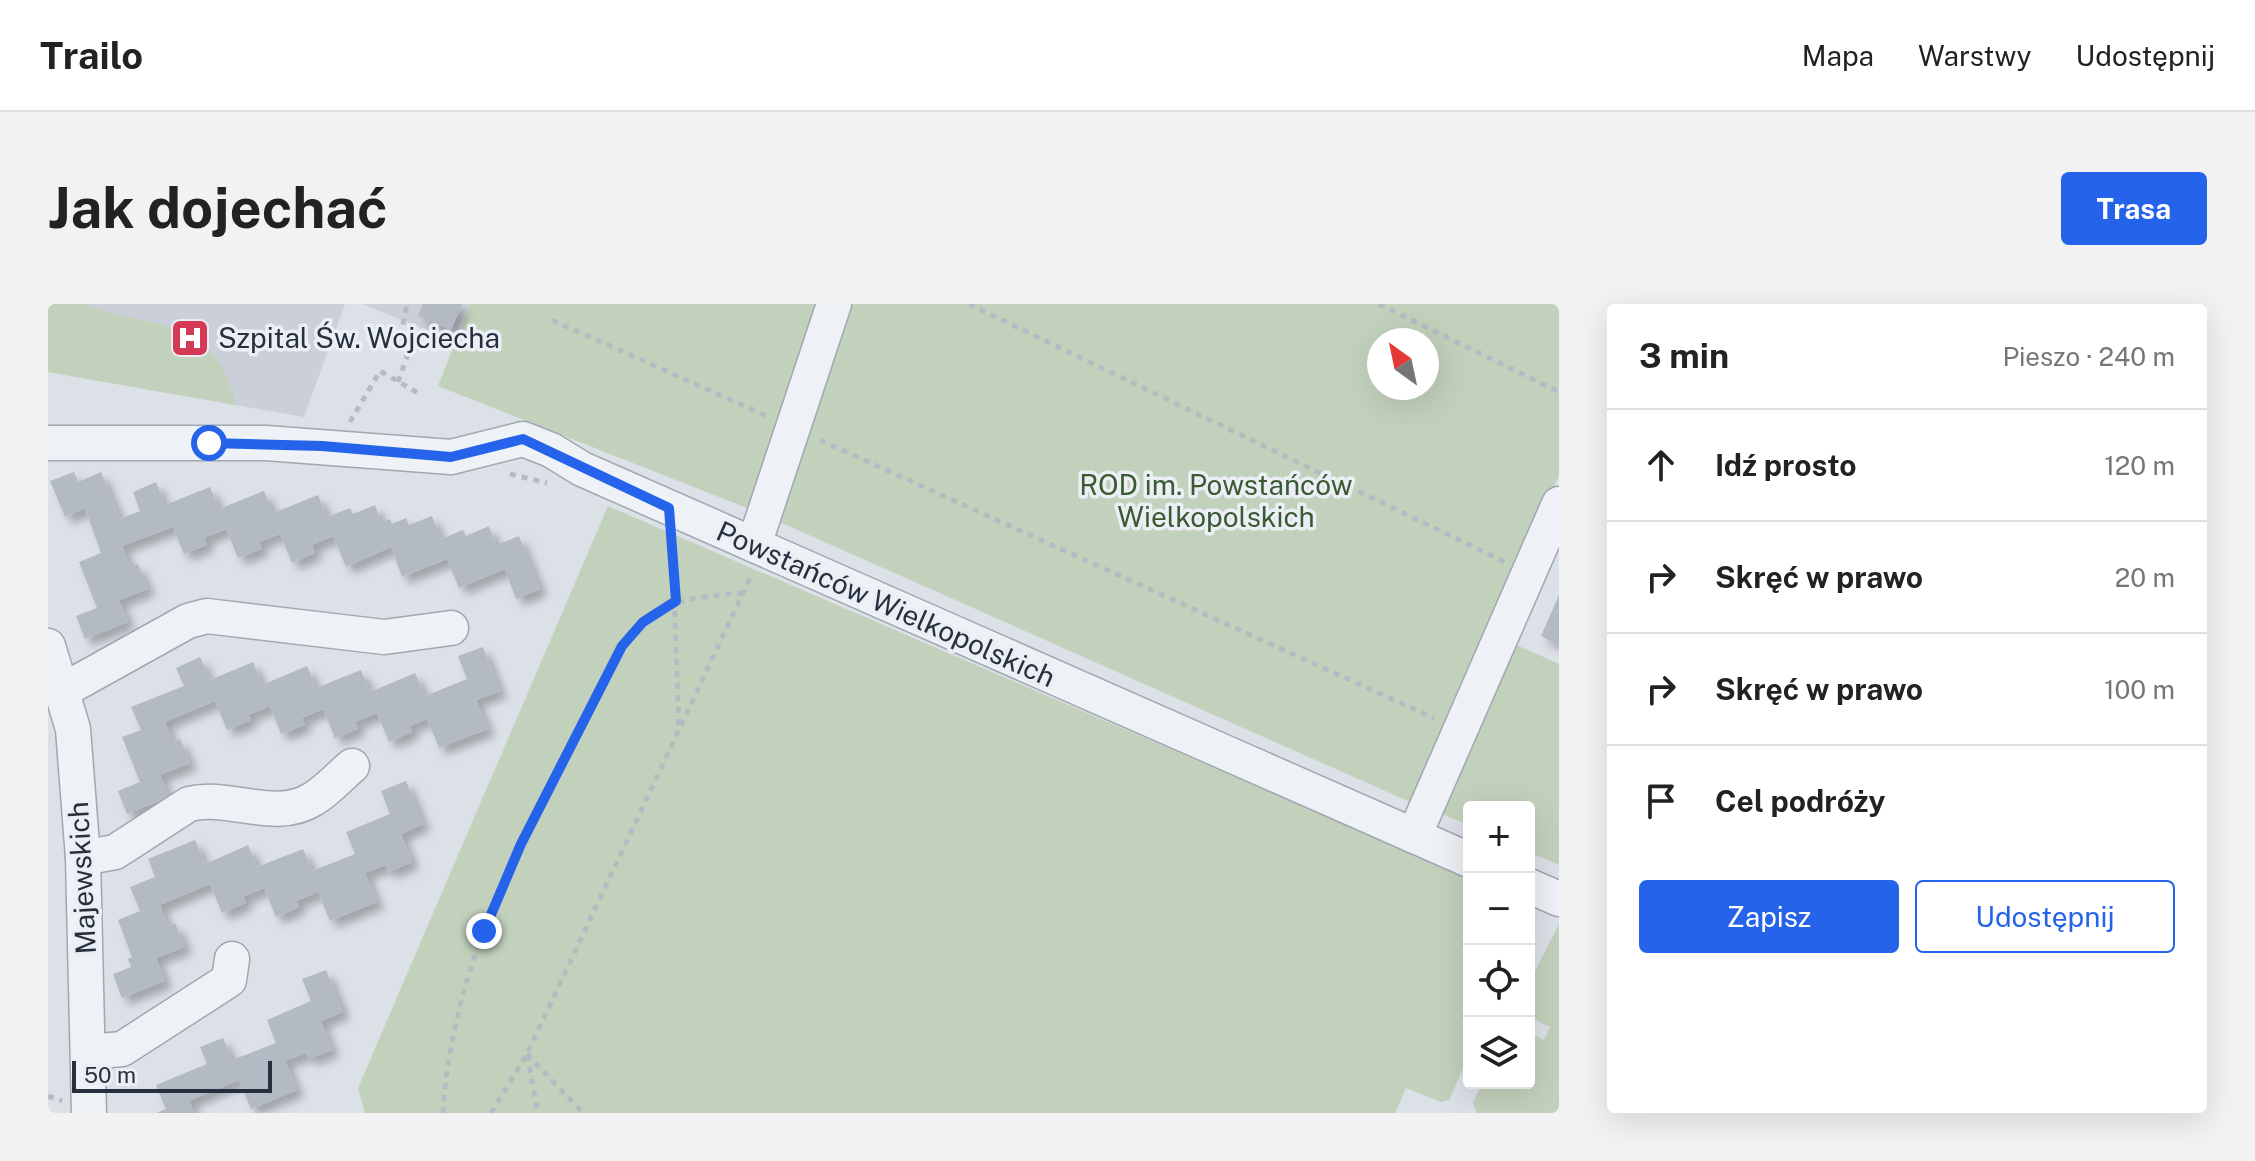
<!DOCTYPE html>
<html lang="pl">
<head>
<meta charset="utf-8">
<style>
  body { margin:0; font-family:"Public Sans",sans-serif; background:#f2f2f2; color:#222 }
  .controls { position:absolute; right:24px; bottom:24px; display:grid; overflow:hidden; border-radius:8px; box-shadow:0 8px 32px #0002 }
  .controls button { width:72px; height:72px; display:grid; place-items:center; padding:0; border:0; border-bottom:2px solid #e0e0e0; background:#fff; color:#222; font:40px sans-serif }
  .compass { position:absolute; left:1319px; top:24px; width:72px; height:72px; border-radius:50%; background:#fff; box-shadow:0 8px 32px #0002; rotate:327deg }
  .scale { position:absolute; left:24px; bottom:20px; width:200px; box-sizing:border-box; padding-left:8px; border:4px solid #252f3e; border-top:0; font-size:22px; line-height:28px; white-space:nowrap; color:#252f3e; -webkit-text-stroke:6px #ebeff5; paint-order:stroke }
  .stop { position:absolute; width:24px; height:24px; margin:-18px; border:6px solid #2563eb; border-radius:50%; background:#fff }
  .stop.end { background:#2563eb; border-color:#fff; box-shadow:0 2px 8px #0008 }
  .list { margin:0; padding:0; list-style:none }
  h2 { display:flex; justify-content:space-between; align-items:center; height:104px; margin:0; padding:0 32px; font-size:34px }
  h2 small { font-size:26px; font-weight:400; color:#767676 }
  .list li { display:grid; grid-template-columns:52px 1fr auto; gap:24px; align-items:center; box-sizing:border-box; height:112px; padding:0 32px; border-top:2px solid #e0e0e0 }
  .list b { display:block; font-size:30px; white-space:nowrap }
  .list em { font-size:26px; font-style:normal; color:#767676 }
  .actions { display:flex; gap:16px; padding:24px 32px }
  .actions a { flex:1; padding:18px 0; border:2px solid #2563eb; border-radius:8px; text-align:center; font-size:28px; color:#2563eb }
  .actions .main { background:#2563eb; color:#fff }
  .icon { flex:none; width:44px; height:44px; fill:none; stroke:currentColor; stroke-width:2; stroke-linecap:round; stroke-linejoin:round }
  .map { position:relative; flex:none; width:1511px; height:809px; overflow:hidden; border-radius:8px }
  header { display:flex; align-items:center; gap:48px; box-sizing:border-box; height:112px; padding:0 40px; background:#fff; border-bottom:2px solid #e0e0e0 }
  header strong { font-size:38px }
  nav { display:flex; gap:44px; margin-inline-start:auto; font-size:28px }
  .intro { display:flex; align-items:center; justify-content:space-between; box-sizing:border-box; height:192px; padding:0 48px }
  h1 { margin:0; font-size:56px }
  .button { padding:20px 36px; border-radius:8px; background:#2563eb; color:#fff; font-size:28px; font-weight:700 }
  main { display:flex; gap:48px; padding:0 48px }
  aside { flex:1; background:#fff; border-radius:8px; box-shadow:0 8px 32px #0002 }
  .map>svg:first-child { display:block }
  .built { fill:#cacfd9 }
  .green { fill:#c2d1bc; fill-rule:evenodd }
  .building { fill:#b3bac4; filter:url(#shadow) }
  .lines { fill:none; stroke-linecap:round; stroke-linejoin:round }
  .minor-casing { stroke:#a1a7b1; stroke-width:37 }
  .path { stroke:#b6bbc2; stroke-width:5; stroke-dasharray:6 6; stroke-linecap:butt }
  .minor { stroke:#eef1f5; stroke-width:34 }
  .route { stroke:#2563eb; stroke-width:10 }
  .labels { text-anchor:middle; stroke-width:7; stroke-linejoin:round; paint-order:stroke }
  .poi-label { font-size:28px; fill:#252f3e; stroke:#ebeff5; text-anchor:start }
  .park-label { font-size:28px; fill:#3a5a32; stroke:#ebeff5 }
  .street-label { font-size:28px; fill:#252f3e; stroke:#ebeff5 }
</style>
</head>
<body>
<header>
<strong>Trailo</strong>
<nav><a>Mapa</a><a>Warstwy</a><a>Udostępnij</a></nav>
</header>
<div class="intro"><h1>Jak dojechać</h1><a class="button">Trasa</a></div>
<main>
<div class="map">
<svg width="1511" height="809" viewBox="0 0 1511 809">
  <defs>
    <filter id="shadow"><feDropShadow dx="7" dy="7" stdDeviation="4" flood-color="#0004"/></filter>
  </defs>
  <rect width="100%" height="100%" fill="#dce0e7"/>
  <!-- built -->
  <g class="built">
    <polygon points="0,0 297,0 256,113 0,68"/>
    <polygon points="314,0 422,0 406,37"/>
  </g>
  <!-- green -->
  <g class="green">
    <path d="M0 0C11 0 26 0 37 0 47 2 55 8 66 10 131 23 171 30 188 101L0 68Z"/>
    <path d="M422 0H1511V171L1475 254 1467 257 1462 268 1465 275 1369 501 709 208 390 82ZM1331 36H1379V84H1331Z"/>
    <polygon points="560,202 1421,574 1421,751 1401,796 1393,798 1358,784 1347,809 317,809 310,784"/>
    <polygon points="1464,339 1511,360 1511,561 1481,548 1481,503 1421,503 1421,521 1389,508"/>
    <polygon points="1511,620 1511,809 1429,809 1425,798 1435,779 1481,779 1481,729 1496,736 1502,723 1481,713 1481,679"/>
  </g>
  <!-- building -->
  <g class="building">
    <polygon points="375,0 414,0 403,26 370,12"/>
    <polygon points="26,168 30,178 53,168 72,215 92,207 85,188 108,178 117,201 162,183 171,205 216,187 225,209 270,191 279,213 302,204 305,210 327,201 333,218 342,215 344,220 358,214 361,221 384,212 393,235 415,226 418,232 441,222 448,241 471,232 492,285 468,295 457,265 411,284 399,255 354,273 343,243 298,263 285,232 264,241 267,249 244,259 232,230 211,238 214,245 190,254 178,225 156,234 159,241 136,250 125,223 74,242 82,263 90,260 100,285 71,296 80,318 37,335 28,312 49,304 31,258 53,249 37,204 17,213 2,177"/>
    <polygon points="1511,291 1511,341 1493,332"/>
    <polygon points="435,343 452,387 428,396 440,425 391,444 379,415 362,422 364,428 341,438 329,409 307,418 310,425 287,434 275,405 254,414 257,421 233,430 222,402 200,411 203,416 179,426 167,397 117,418 125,438 132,435 142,459 112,471 121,493 79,510 70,487 92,478 74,433 93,426 83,403 136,382 128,364 152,353 162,376 205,358 214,381 259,362 268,384 313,366 322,388 367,369 377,392 419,375 410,352"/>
    <polygon points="358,477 375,520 353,530 364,558 340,568 338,561 317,569 329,598 282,617 270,588 248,597 251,603 228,613 216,584 195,593 198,599 174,609 162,580 112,601 120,622 127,619 137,643 108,654 117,677 74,694 65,670 83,663 80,655 84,653 70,616 92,607 82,583 107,573 100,555 147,536 157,560 200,541 209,563 255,545 264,567 307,550 298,528 342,510 333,487"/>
    <polygon points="278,666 295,708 273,717 284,746 261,755 258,749 237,757 249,786 203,805 191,776 141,797 146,809 108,809 118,805 108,781 159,760 152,743 175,734 184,756 228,739 219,716 263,697 254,675"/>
  </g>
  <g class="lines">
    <defs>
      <g id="minor">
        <polyline points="0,139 218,139 403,153 475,135 503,146 534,165 1421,556"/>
        <polyline points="706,241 786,0"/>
        <polyline points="0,342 25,425 35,554 41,809"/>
        <polyline points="14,387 140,317 159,312 336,333 403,324"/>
        <polyline points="1366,532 1511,200"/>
        <path d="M35 554 67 548 141 500C182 490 227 519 265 495 279 487 292 472 304 462"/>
        <polyline points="1481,582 1511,595"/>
        <polyline points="40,748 74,745 181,676 184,655"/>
      </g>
    </defs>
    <!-- minor casing -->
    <use href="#minor" class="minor-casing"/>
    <!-- path -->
    <g class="path">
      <polyline points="921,0 1457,258"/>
      <polyline points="1331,0 1511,88"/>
      <polyline points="504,16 719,112"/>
      <polyline points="350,78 359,53 353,30 359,0"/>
      <polyline points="302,118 332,67 370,89"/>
      <polyline points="772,136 1386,414"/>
      <polyline points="462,170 499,179"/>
      <polyline points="624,235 631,425"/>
      <polyline points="479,750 535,809"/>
      <polyline points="479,751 490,809"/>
      <polyline points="0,792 14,797"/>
      <path d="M395 809C405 640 498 489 574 342 613 296 639 293 697 289"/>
      <polyline points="443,809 479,750 703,272"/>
    </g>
    <!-- minor -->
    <use href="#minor" class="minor"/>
  </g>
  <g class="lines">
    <!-- route -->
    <polyline class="route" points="161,139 274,142 403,153 475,135 621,204 628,297 595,318 574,342 473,540 436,627"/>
  </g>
  <!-- icons -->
  <defs>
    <symbol id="hospital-square" viewBox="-11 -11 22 22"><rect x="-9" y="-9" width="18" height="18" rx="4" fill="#d43955" stroke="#ebeff5"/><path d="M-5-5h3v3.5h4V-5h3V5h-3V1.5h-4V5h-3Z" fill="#fff"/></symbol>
  </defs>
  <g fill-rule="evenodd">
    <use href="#hospital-square" x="120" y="12" width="44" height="44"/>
  </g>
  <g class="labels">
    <!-- poi labels -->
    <g class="poi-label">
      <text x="170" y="44">Szpital Św. Wojciecha</text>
    </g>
    <!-- park labels -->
    <g class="park-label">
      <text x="1168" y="191">ROD im. Powstańców<tspan x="1168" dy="32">Wielkopolskich</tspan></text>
    </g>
    <!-- street labels -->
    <g class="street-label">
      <text transform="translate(838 300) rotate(24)" y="10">Powstańców Wielkopolskich</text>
      <text transform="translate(34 574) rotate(-93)" y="10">Majewskich</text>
    </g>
  </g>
</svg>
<div class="controls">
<button>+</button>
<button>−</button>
<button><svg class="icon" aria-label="locate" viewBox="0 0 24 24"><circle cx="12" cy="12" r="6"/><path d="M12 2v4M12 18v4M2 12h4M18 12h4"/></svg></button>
<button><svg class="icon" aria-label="layers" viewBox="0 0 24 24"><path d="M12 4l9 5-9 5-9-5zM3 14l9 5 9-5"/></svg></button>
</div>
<svg class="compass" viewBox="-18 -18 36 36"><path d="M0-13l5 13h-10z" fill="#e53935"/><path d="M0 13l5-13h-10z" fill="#767676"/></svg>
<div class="scale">50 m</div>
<div class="stop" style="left:161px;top:139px"></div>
<div class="stop end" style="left:436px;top:627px"></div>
</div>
<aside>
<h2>3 min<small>Pieszo · 240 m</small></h2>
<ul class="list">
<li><svg class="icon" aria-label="ahead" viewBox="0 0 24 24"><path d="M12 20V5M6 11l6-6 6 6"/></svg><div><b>Idź prosto</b></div><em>120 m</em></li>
<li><svg class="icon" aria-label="right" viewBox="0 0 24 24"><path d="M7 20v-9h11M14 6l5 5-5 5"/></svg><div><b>Skręć w prawo</b></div><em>20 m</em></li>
<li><svg class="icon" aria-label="right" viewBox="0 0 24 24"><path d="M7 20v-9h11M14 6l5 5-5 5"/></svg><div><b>Skręć w prawo</b></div><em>100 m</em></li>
<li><svg class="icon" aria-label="arrive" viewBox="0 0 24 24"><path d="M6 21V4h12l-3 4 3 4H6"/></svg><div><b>Cel podróży</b></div></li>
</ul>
<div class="actions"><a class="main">Zapisz</a><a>Udostępnij</a></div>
</aside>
</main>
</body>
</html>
